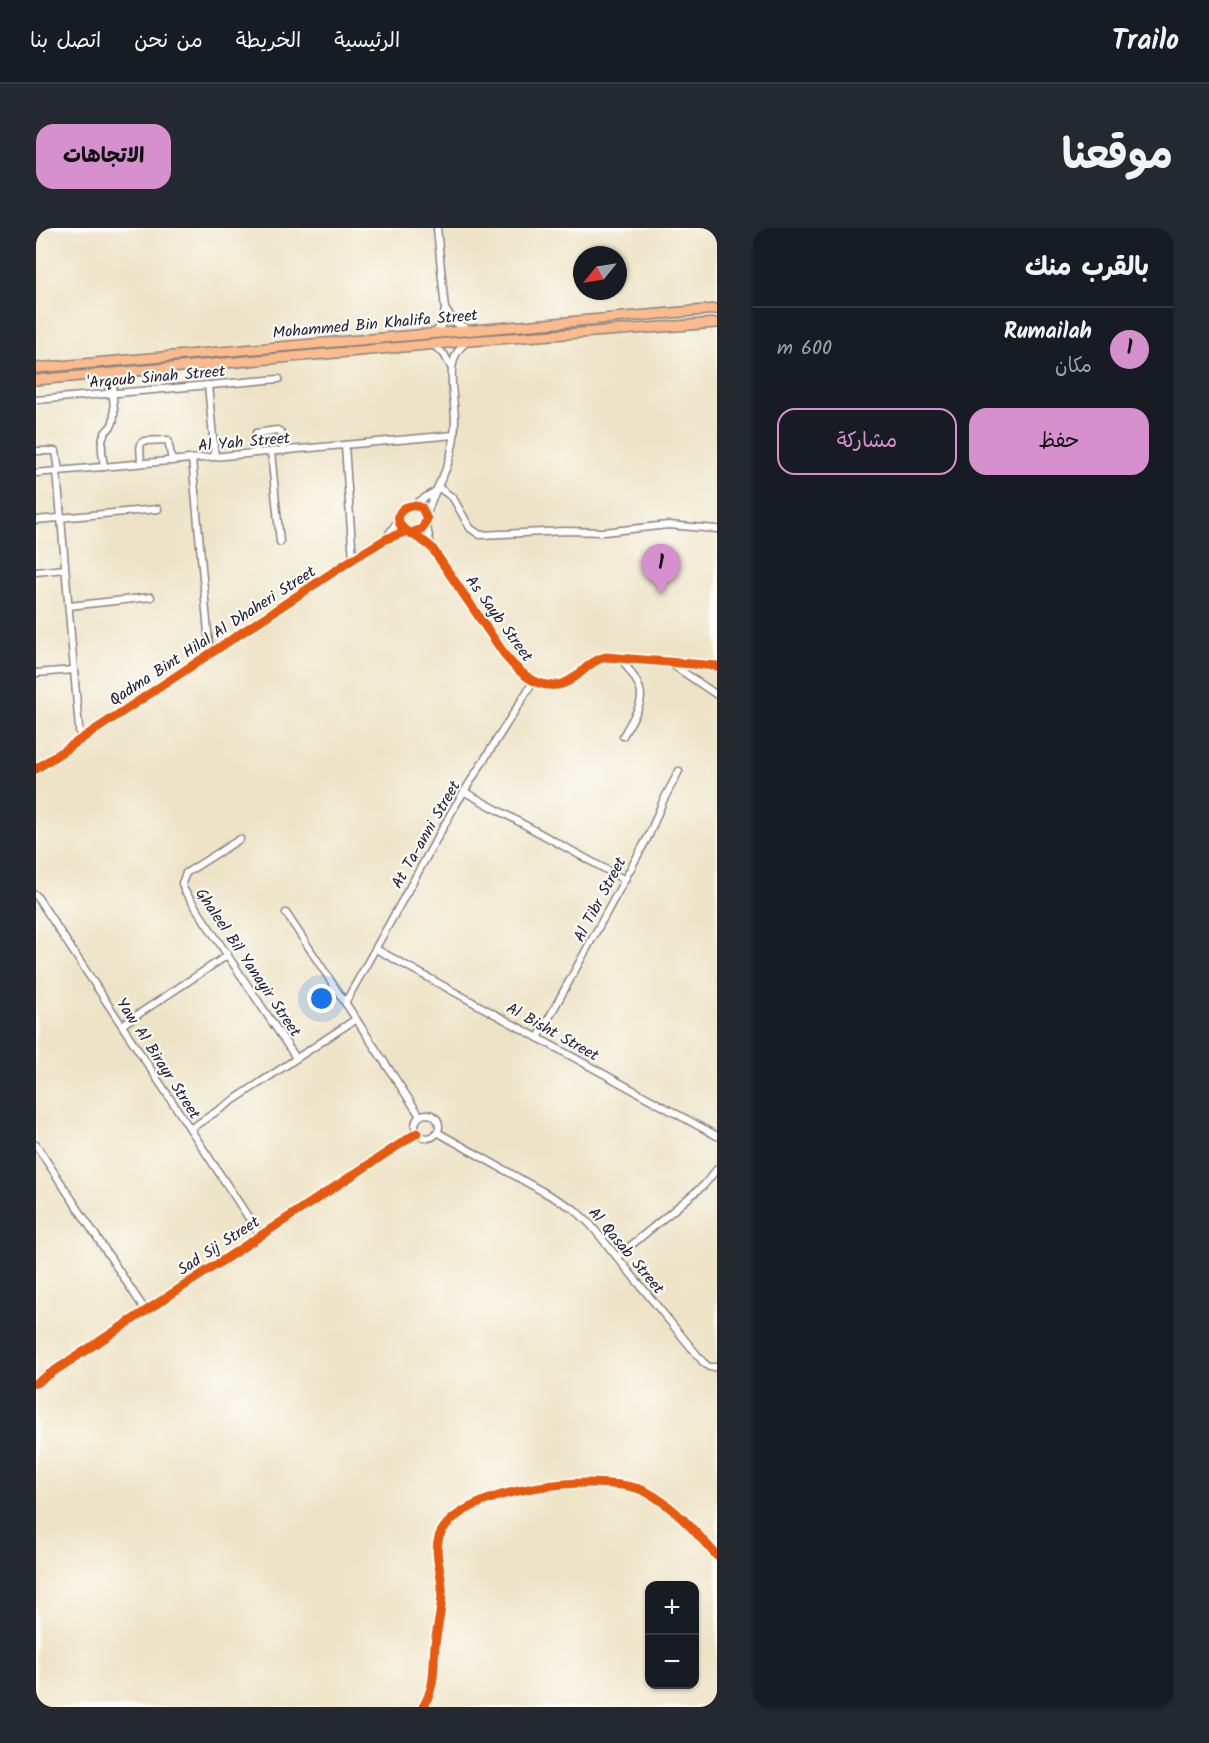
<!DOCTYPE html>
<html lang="ar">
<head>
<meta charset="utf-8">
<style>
  body { margin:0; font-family:Kalam,"Playpen Sans Arabic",sans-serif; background:#242831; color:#f1f3f6; direction:rtl }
  .controls { position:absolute; right:18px; bottom:18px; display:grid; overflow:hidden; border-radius:12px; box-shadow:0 2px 4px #0004 }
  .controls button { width:54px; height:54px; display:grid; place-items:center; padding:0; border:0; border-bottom:2px solid #363941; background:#171b24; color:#f1f3f6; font:30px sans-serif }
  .compass { position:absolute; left:537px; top:18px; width:54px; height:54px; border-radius:50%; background:#171b24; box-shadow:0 2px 4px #0004; rotate:240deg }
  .you { position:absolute; left:286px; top:771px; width:21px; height:21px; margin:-15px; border:4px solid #fff; border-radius:50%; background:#1a73e8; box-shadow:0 0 0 9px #1a73e833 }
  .badge { display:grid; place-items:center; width:39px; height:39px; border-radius:50%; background:#d690ce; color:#111; font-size:20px; font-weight:700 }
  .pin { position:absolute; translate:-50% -50px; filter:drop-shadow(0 2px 3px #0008) }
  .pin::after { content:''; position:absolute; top:32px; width:21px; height:18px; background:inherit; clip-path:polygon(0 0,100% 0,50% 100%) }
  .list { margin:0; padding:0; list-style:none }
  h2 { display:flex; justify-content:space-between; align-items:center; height:78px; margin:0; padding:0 24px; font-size:26px }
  h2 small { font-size:20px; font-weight:400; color:#9ea1a6 }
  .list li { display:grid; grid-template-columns:39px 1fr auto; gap:18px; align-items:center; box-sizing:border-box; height:84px; padding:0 24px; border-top:2px solid #363941 }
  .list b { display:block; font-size:22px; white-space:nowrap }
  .list p { margin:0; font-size:20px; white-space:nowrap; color:#9ea1a6 }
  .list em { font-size:20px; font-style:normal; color:#9ea1a6 }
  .actions { display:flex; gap:12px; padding:18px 24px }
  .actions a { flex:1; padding:14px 0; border:2px solid #d690ce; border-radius:18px; text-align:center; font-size:21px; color:#d690ce }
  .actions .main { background:#d690ce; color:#111 }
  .map { position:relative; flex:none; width:681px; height:1479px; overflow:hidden; direction:ltr; border-radius:18px }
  header { display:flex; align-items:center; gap:36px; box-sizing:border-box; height:84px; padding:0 30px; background:#171b24; border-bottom:2px solid #363941 }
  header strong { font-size:28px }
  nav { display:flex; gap:33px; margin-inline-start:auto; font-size:21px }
  .intro { display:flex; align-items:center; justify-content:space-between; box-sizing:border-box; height:144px; padding:0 36px }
  h1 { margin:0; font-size:42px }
  .button { padding:15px 27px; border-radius:18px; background:#d690ce; color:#111; font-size:21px; font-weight:700 }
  main { display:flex; gap:36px; padding:0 36px }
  aside { flex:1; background:#171b24; border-radius:18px; box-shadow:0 2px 4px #0004 }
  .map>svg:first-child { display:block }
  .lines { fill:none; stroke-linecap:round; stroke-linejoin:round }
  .minor-casing { stroke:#888280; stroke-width:9 }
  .highway-casing { stroke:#888280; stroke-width:12 }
  .minor { stroke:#fff; stroke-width:6 }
  .highway { stroke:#fbbb8d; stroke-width:9 }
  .cycleway-casing { stroke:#fdfcf7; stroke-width:13 }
  .cycleway { stroke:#e8590c; stroke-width:9 }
  .labels { text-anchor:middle; stroke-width:4.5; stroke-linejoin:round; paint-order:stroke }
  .street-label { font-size:16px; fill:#22223b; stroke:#fdfcf7 }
</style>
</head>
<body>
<header>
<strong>Trailo</strong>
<nav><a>الرئيسية</a><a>الخريطة</a><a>من نحن</a><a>اتصل بنا</a></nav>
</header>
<div class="intro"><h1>موقعنا</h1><a class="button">الاتجاهات</a></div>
<main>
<aside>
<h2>بالقرب منك<small></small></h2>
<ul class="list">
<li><span class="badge">1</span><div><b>Rumailah</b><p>مكان</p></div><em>600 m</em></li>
</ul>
<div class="actions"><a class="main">حفظ</a><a>مشاركة</a></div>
</aside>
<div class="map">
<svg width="681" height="1479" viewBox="0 0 681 1479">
  <rect width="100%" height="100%" fill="#fdfcf7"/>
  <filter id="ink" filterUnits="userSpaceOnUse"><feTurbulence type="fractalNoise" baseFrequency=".0167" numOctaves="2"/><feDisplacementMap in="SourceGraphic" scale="12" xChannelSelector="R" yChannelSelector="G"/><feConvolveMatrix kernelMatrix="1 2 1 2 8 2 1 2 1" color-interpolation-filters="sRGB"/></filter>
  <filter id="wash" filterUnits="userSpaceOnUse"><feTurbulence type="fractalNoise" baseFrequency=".008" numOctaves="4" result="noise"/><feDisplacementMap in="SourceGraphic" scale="24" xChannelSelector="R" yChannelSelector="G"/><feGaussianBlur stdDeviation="1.35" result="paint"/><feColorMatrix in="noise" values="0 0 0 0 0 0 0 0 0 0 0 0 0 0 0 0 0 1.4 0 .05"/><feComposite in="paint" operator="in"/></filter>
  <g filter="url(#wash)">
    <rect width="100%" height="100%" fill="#eee3c6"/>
  </g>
  <g filter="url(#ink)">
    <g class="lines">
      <defs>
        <g id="minor">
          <polyline points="409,81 420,95 432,101"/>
          <polyline points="399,104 406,97 409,81 401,0"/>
          <polyline points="397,117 408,126 415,139"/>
          <polyline points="60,147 70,154 75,163"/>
          <polyline points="172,157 179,229"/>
          <polyline points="0,172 243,151"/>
          <polyline points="309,218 317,331"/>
          <polyline points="0,223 20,223 23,243"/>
          <polyline points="235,224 244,314"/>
          <polyline points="220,225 220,205 241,202 245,204 248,223"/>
          <polyline points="156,231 174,426"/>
          <polyline points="105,235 104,216 108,213 132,212 136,233"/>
          <path d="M68 239C67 229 63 213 69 205 72 201 76 199 77 194 82 175 68 159 87 144"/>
          <polyline points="21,244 44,512"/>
          <polyline points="0,245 418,207"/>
          <polyline points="402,259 417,270 434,300 444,307 529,303 568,304 632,297 681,301"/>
          <polyline points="377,277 398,264"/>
          <path d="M391 288C393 275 399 266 404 254 414 235 419 213 419 192 419 166 406 131 431 114"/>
          <polyline points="0,292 122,281"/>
          <polyline points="390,295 395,317"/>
          <path d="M375 305 386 301 391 291 386 280C374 273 356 283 365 298 369 304 389 312 396 320L471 430C488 450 513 469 539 449 550 441 556 432 570 429L681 438"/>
          <polyline points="350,310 363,291"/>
          <polyline points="0,344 29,341"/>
          <polyline points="33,378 115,369"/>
          <path d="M584 429C612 468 611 466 587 508"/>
          <polyline points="631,433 681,467"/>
          <polyline points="0,445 38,442"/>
          <polyline points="0,541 317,331 350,311 371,303"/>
          <polyline points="429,564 589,652"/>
          <polyline points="204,611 150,645 146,655 148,662 260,830"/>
          <polyline points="0,667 224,1007"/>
          <polyline points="250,685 384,888"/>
          <polyline points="340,721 681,908"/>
          <polyline points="309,775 419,578 497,454"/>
          <polyline points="86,797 192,727"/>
          <polyline points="502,810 613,607 627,573 643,543"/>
          <circle cx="391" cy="898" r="12"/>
          <polyline points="154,901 320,791"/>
          <polyline points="401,904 538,981 554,996 667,1134 673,1139 681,1139"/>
          <polyline points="0,917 109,1082"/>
          <polyline points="581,1029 668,957 681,941"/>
          <polyline points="0,1155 381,905"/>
          <path d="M387 1479C400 1458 397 1440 399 1417 401 1398 407 1379 406 1359 405 1342 398 1325 403 1309 421 1259 563 1245 606 1262 633 1273 662 1306 681 1328"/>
        </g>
        <g id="highway">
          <polyline points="0,140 681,81"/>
          <polyline points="0,152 434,113 681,95"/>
        </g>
      </defs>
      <!-- minor casing -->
      <use href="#minor" class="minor-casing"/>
      <!-- highway casing -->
      <use href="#highway" class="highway-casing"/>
      <!-- minor -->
      <use href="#minor" class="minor"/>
      <!-- highway -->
      <use href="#highway" class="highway"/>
      <defs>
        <g id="cycleway">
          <path d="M375 305 386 301 391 291 386 280C374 273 356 283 365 298 369 304 389 312 396 320L471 430C488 450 513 469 539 449 550 441 556 432 570 429L681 438"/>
          <polyline points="0,541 317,331 350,311 371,303"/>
          <polyline points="0,1155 381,905"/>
          <path d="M387 1479C400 1458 397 1440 399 1417 401 1398 407 1379 406 1359 405 1342 398 1325 403 1309 421 1259 563 1245 606 1262 633 1273 662 1306 681 1328"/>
        </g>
      </defs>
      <!-- cycleway casing -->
      <use href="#cycleway" class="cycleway-casing"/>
      <!-- cycleway -->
      <use href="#cycleway" class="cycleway"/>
    </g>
  </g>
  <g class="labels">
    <!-- street labels -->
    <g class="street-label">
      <text transform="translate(339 95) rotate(-5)" y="6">Mohammed Bin Khalifa Street</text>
      <text transform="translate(120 148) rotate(-5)" y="6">'Arqoub Sinah Street</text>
      <text transform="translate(208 213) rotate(-5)" y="6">Al Yah Street</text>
      <text transform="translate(464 390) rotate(54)" y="6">As Sayb Street</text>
      <text transform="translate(176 407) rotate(-33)" y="6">Qadma Bint Hilal Al Dhaheri Street</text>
      <text transform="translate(389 606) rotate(-60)" y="6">At Ta-anni Street</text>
      <text transform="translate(563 671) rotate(-62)" y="6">Al Tibr Street</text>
      <text transform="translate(213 734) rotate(56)" y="6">Ghaleel Bil Yanayir Street</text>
      <text transform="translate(517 803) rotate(29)" y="6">Al Bisht Street</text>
      <text transform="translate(123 830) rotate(57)" y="6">Yaw Al Birayr Street</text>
      <text transform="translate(182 1017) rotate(-33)" y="6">Sad Sij Street</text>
      <text transform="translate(591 1022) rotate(50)" y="6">Al Qasab Street</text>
    </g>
  </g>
</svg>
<div class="controls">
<button>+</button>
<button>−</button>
</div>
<svg class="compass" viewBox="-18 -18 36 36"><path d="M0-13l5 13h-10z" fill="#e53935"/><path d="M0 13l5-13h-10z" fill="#9ea1a6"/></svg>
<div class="you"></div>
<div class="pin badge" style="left:625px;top:366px">1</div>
</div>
</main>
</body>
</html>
